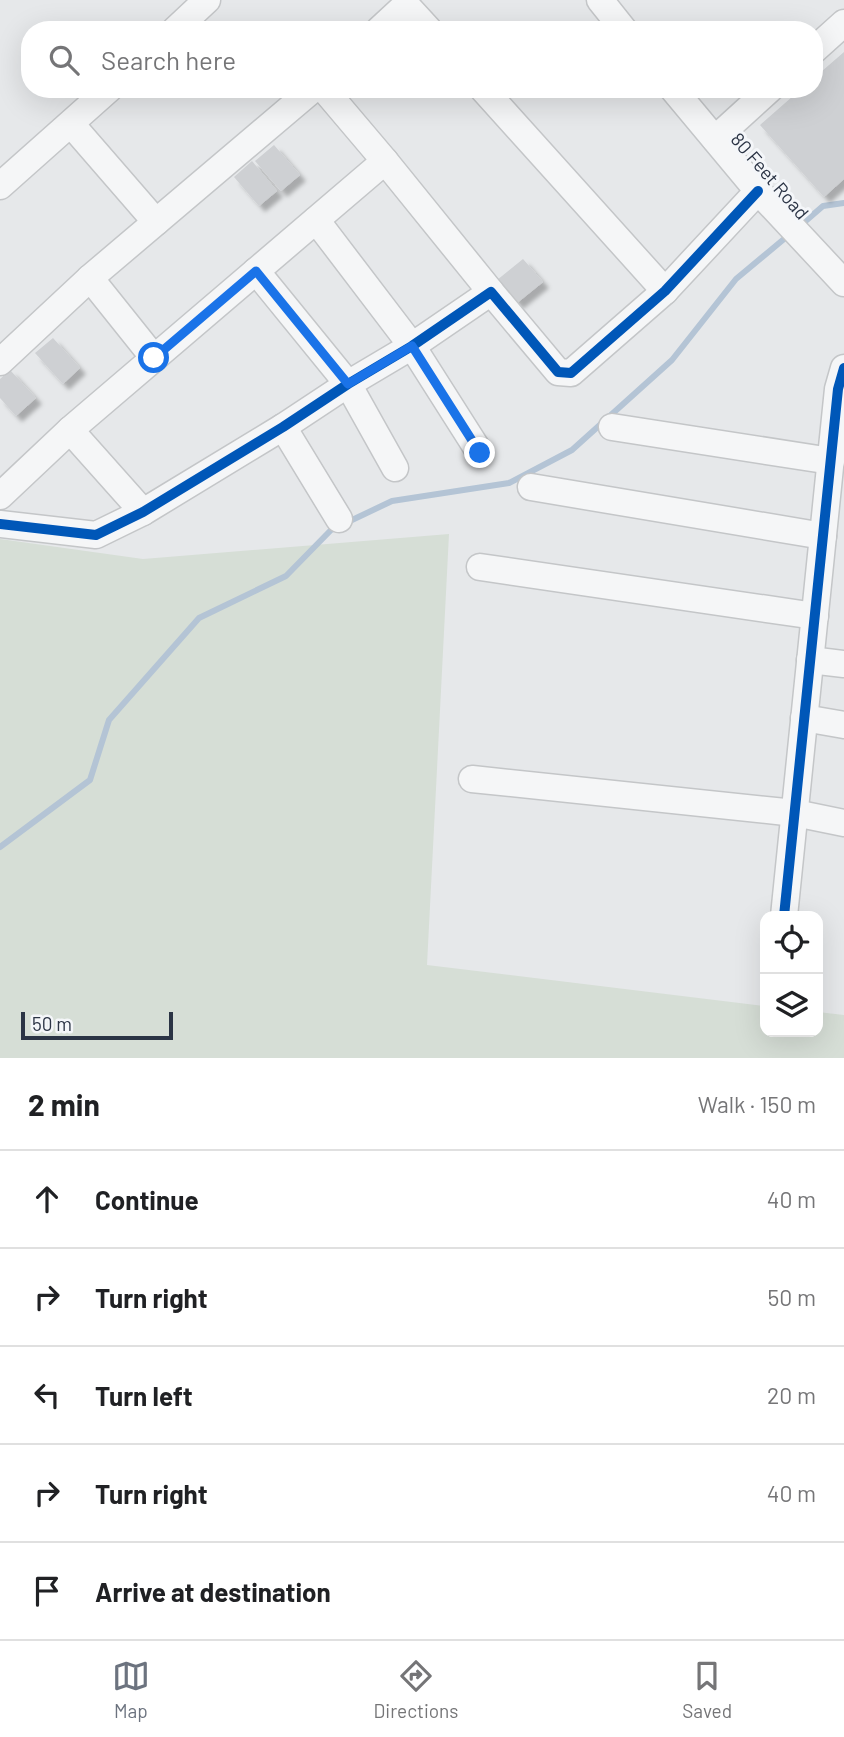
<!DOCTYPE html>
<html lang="en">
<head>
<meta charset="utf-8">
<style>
  body { margin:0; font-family:Barlow,sans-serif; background:#f2f2f2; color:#202124 }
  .controls { position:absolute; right:21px; bottom:21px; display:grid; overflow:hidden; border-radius:14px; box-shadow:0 7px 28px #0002 }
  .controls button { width:63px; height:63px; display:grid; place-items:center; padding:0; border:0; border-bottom:2px solid #e0e0e0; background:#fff; color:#202124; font:35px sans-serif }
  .scale { position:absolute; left:21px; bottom:18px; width:152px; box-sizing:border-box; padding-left:7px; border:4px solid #2b3445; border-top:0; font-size:19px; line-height:24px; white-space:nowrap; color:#2b3445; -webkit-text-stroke:5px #f4f6f9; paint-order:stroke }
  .stop { position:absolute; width:21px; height:21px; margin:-16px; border:5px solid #1a73e8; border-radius:50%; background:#fff }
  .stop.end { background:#1a73e8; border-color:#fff; box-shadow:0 2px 7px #0008 }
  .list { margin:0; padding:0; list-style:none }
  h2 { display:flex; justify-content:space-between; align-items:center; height:91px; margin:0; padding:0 28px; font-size:30px }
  h2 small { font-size:23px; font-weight:400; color:#757577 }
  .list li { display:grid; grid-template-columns:46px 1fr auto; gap:21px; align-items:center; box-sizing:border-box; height:98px; padding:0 28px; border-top:2px solid #e0e0e0 }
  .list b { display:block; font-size:26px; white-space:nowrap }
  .list em { font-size:23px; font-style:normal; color:#757577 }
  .icon { flex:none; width:38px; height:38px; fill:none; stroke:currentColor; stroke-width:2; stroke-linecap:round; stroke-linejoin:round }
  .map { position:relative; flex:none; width:844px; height:1058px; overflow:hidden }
  .search { position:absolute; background:#fff; box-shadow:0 7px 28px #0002; left:21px; right:21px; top:21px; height:77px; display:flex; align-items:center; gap:18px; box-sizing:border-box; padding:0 24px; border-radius:28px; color:#757577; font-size:26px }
  .sheet { height:581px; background:#fff }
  nav { display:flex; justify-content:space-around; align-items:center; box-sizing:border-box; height:98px; border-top:2px solid #e0e0e0; background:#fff; font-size:19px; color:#757577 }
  nav a { display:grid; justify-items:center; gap:4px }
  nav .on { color:#6c737f }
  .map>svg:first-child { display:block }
  .green { fill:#d6ded6 }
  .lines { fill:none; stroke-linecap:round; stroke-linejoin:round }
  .stream { stroke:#b4c4d5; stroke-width:6 }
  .building { fill:#ced0d3; filter:url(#shadow) }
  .minor-casing { stroke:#c4c6c8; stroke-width:29 }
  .minor { stroke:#f5f6f7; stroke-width:26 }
  .cycleway-casing { stroke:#f4f6f9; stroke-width:15 }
  .cycleway { stroke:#0057b8; stroke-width:10 }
  .route { stroke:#1a73e8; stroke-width:9 }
  .labels { text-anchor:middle; stroke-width:6; stroke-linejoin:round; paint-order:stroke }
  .street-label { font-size:19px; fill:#2b3445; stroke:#f4f6f9 }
</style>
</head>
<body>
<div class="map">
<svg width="844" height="1058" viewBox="0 0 844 1058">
  <defs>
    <filter id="shadow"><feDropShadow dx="6" dy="6" stdDeviation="2" flood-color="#0004"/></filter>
  </defs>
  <rect width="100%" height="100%" fill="#e6e8ea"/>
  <!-- green -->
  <polygon class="green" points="449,534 427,965 765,1006 765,1032 818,1032 818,1012 844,1015 844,1058 0,1058 0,539 143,559"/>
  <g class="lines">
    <!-- stream -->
    <g class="stream">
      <polyline points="801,225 823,206 844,203"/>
      <polyline points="0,847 90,780 109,720 199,618 286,576 331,530 392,501 509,483 572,450 672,360 736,279 790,234"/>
    </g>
  </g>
  <!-- building -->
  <g class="building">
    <polygon points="844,52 844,179 824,197 760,125 801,89 814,89 814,78"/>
    <polygon points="274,145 300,175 281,191 255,161"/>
    <polygon points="252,161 277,191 259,206 234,177"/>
    <polygon points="523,259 543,282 517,303 497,280"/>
    <polygon points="53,338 80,368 63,384 35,353"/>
    <polygon points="10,370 36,398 16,416 0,398 0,379"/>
  </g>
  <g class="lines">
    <defs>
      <g id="minor">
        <polyline points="600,0 624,30"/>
        <polyline points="175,30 207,0"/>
        <polyline points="379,30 406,5 429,30"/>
        <polyline points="814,50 844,23"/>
        <polyline points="324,89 385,161 491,292"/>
        <polyline points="483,89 665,291"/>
        <polyline points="673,89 758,191 844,283"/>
        <polyline points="71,124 156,222"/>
        <polyline points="715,139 770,89"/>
        <polyline points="0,186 109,89"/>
        <polyline points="316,220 412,346 480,453"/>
        <polyline points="256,271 348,384 395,468"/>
        <polyline points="90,278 154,358"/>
        <polyline points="0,362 90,278 313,89"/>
        <polyline points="283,427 339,519"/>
        <polyline points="612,427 831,461"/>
        <polyline points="70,430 143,512"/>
        <polyline points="531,487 823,536"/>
        <polyline points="0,496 70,430 385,161"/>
        <polyline points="0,524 96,535 143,512 283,427 348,384 412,346 491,292 558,372 571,373 665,291 758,191"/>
        <polyline points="480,567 815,616"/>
        <polyline points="810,660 844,664"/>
        <polyline points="804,718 844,725"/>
        <polyline points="472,779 795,813 844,823"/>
        <polyline points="784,916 838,389 844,368"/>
      </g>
    </defs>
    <!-- minor casing -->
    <use href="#minor" class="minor-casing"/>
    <!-- minor -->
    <use href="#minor" class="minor"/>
    <defs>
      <g id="cycleway">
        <polyline points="0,524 96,535 143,512 283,427 348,384 412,346 491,292 558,372 571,373 665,291 758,191"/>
        <polyline points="784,916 838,389 844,368"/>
      </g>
    </defs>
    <!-- cycleway casing -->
    <use href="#cycleway" class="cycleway-casing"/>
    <!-- cycleway -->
    <use href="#cycleway" class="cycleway"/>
  </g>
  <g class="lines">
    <!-- route -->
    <polyline class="route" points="154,358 256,271 348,384 412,346 480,453"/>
  </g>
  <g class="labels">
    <!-- street labels -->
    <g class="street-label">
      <text transform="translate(770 176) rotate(49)" y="7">80 Feet Road</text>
    </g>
  </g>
</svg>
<div class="controls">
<button><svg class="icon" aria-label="locate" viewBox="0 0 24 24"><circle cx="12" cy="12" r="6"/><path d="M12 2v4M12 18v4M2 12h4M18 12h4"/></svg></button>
<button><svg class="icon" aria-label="layers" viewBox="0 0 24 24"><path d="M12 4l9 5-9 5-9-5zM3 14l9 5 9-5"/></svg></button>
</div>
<div class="scale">50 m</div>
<div class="stop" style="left:154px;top:358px"></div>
<div class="stop end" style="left:480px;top:453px"></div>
<div class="search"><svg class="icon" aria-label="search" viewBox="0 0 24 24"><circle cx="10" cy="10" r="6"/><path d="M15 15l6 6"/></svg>Search here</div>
</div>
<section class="sheet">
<h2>2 min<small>Walk · 150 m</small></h2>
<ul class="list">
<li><svg class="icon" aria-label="ahead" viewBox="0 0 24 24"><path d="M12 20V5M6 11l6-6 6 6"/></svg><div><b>Continue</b></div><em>40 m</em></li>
<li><svg class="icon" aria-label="right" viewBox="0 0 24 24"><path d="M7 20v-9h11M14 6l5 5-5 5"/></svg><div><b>Turn right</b></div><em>50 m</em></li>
<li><svg class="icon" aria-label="left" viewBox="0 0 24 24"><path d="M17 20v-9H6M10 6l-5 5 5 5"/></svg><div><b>Turn left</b></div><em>20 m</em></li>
<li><svg class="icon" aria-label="right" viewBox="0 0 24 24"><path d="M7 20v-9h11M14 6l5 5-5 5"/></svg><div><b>Turn right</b></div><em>40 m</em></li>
<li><svg class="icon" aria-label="arrive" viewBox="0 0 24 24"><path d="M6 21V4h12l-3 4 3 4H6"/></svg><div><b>Arrive at destination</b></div></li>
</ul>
</section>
<nav>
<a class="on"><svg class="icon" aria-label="map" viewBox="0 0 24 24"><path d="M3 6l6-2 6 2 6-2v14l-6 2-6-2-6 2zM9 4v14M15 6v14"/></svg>Map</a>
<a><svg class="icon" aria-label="directions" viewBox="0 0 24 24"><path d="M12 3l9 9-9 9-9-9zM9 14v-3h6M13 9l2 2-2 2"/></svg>Directions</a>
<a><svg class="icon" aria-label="saved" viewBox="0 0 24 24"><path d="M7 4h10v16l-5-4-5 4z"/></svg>Saved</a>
</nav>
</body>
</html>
